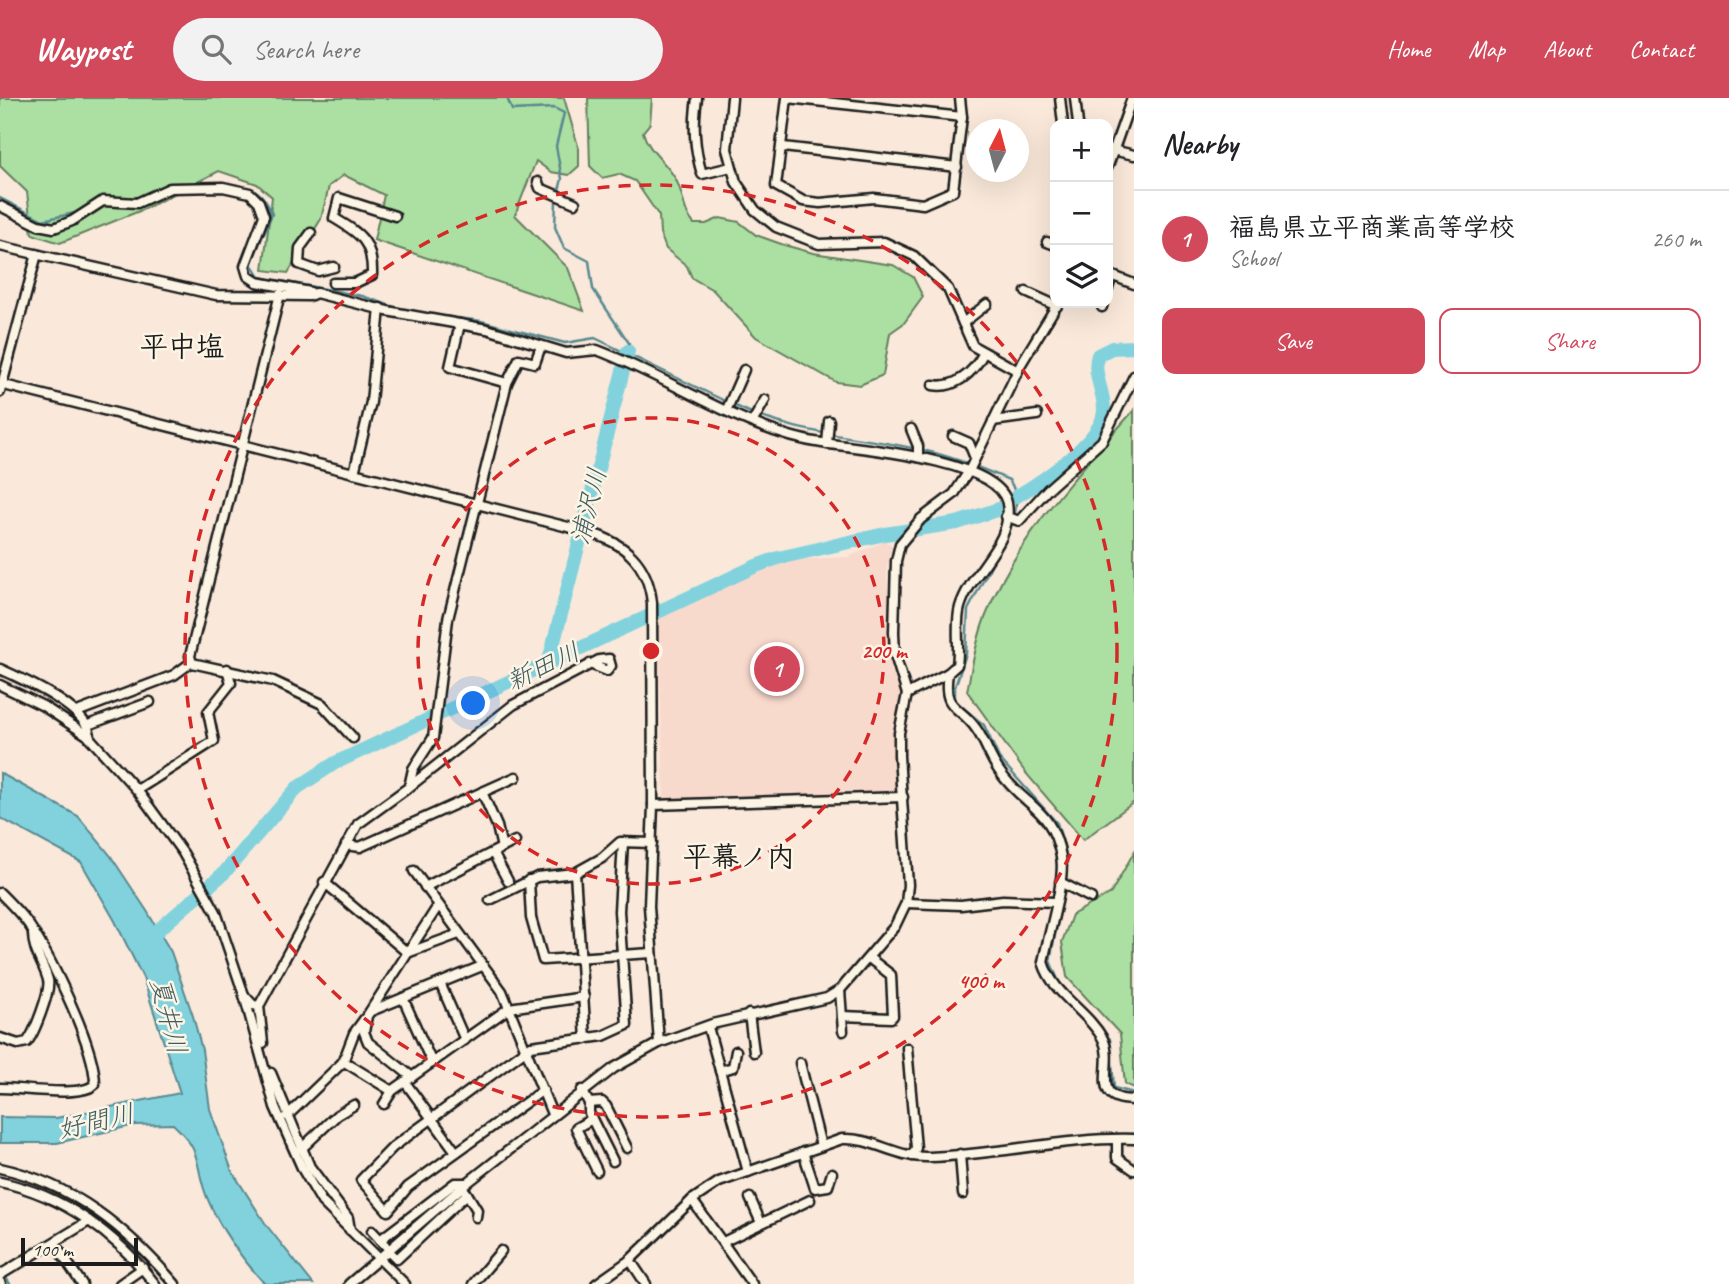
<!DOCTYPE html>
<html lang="en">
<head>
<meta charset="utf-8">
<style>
  body { margin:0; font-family:Caveat,"Klee One",sans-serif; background:#f2f2f2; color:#202124 }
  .controls { position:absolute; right:21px; top:21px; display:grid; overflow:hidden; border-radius:14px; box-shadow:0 7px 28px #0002 }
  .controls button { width:63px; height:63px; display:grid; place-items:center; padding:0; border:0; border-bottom:2px solid #e0e0e0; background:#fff; color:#202124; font:35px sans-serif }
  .compass { position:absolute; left:966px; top:21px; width:63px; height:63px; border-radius:50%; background:#fff; box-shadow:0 7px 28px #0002; rotate:6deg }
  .scale { position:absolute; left:21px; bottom:18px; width:117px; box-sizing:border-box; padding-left:7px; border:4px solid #1c1c1c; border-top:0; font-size:19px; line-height:24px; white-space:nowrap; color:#1c1c1c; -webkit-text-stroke:5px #fcf5e5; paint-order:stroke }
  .you { position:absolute; left:474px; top:606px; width:24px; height:24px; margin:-18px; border:5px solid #fff; border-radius:50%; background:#1a73e8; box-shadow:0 0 0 10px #1a73e833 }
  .badge { display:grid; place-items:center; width:46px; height:46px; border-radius:50%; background:#d1495b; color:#fff; font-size:23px; font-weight:700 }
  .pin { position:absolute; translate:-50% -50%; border:4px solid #fff; box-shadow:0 2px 7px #0006 }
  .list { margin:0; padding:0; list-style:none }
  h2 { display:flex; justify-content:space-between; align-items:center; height:91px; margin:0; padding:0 28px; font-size:30px }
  h2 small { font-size:23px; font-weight:400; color:#757577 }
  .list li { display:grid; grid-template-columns:46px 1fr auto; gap:21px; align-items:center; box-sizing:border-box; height:98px; padding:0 28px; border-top:2px solid #e0e0e0 }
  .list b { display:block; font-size:26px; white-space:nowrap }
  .list p { margin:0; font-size:23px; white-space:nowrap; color:#757577 }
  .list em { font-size:23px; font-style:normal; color:#757577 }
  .actions { display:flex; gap:14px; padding:21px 28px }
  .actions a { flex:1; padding:16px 0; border:2px solid #d1495b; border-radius:14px; text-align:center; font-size:24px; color:#d1495b }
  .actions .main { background:#d1495b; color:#fff }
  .icon { flex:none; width:38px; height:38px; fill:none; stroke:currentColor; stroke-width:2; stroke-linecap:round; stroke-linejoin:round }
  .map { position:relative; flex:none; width:1134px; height:1186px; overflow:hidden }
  header { display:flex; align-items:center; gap:42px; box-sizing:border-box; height:98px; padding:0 35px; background:#d1495b; color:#fff }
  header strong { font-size:33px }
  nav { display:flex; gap:38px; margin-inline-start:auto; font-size:24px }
  .search { width:490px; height:63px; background:#f2f2f2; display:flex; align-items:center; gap:18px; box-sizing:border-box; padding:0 24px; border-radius:38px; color:#757577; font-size:26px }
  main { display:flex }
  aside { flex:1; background:#fff }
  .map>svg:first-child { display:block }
  .built { fill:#f8dacd }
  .green { fill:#ace0a2; stroke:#647e5f; stroke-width:2 }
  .water { fill:#82d2dd; stroke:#598990; stroke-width:2 }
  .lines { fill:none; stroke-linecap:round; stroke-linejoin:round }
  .stream { stroke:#598990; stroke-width:2.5 }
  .river { stroke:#82d2dd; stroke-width:14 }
  .minor-casing { stroke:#1c1c1c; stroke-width:13 }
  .minor { stroke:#fcf5e5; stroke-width:8 }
  .ring { fill:none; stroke:#d62828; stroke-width:3.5; stroke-dasharray:12 9 }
  .labels { text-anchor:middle; stroke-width:5; stroke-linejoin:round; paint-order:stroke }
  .water-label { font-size:26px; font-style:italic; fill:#405c60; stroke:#fcf5e5 }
  .quarter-label { font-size:28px; font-weight:bold; fill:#1c1c1c; stroke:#fcf5e5 }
  .centre { fill:#d62828; stroke:#fcf5e5; stroke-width:3.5 }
  .ring-label { font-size:21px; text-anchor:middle; font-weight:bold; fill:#d62828; stroke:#fcf5e5; stroke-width:5; stroke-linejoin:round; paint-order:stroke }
</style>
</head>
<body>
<header>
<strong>Waypost</strong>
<div class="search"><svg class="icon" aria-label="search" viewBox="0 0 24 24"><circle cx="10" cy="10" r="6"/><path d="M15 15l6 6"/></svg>Search here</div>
<nav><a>Home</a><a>Map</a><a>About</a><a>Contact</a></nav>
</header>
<main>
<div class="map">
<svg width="1134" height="1186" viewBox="0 0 1134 1186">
  <rect width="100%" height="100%" fill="#fae9da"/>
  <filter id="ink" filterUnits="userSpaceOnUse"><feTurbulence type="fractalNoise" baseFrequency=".0143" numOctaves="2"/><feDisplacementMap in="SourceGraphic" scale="14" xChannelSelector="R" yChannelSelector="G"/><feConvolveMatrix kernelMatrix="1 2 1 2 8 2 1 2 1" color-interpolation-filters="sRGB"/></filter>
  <g filter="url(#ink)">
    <!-- built -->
    <polygon class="built" points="885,443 893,448 887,469 891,559 903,597 894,641 897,695 664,702 658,521 730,482 768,467 803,461 848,459"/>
    <!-- green -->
    <g class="green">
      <polygon points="0,0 564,0 579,51 579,68 569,77 551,74 536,63 515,117 568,170 584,213 374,142 384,97 344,77 329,88 321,121 288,175 263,172 272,99 257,86 219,73 142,112 60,145 32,136 27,94 0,68"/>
      <path d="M588 0H652L650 25 643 34C648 53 665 63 675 80 684 95 682 112 694 126H706L720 120 739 124 756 137 784 147 813 155 893 167 913 179 923 199 904 225 890 235 883 277 860 287 836 284 756 239 713 192 692 180 687 168 666 151 660 135 659 118 635 83 619 76 602 80 590 68Z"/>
      <path d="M1134 312V704L1083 742 1025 674 967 593C972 569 976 542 985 520 1017 438 1077 377 1134 312Z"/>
      <polygon points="1134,754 1134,990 1125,986 1120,936 1067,879 1062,844 1072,817 1111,795"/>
    </g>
    <!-- water -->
    <path class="water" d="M0 675 78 718 110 757 147 813 171 854 193 918 202 952 210 1011 232 1073 267 1128 313 1186H265C243 1162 222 1134 209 1104 193 1070 206 1056 173 1026L135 1027 57 1045H0V1019L56 1020 180 995 143 880 115 823 81 764 0 720Z"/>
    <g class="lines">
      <!-- stream -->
      <g class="stream">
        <polyline points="507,0 512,12 554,10 564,15 556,48 562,81 556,103 555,129 564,150 589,163 593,191 629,245 628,253"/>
        <path d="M232 87C255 90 263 93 272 116L251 166 260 179 362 198 403 212"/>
        <polyline points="0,100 43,122 79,114"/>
        <polyline points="87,109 103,100"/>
        <polyline points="420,215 481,223 565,245 595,240 727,304"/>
        <path d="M733 307C800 339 852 336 922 352 951 358 981 370 1009 382 1021 399 1016 419 1007 436"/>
        <polyline points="999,452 968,512 966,556 955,589 955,603 984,627 999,660 1057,725 1065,751 1065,783"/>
        <polyline points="1064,789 1050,863 1059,884 1110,941 1114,990 1134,995"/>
        <polyline points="0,1171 10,1186"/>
      </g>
      <!-- river -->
      <g class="river">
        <path d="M1017 398C1041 384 1105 341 1104 311 1104 293 1092 275 1098 257L1112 250 1134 249"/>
        <polyline points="549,563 628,253"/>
        <polyline points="150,839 224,775 297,690 335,665 756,468 778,460 885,436 957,425 999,411"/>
      </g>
      <defs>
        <g id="minor">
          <path d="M697 0C693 27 694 49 702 76L731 69"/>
          <polyline points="732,0 727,51 736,84 755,112 776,129 819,146 884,144 914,158 948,191 973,248 1018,273"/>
          <polyline points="787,0 776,88 803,103 820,105 874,100 923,106 953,93 962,19 960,0"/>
          <polyline points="788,0 962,19"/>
          <polyline points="1060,0 1063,26"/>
          <polyline points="1075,0 1078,26"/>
          <polyline points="783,49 957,69"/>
          <polyline points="1108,51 1134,57"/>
          <polyline points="1108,68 1132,0"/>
          <polyline points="538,84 540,90 575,105"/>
          <polyline points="0,108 38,127 54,130 72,123 103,103 137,105 170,90 223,89 250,95 259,104 264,118 245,168 248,178 257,184 310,194"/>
          <polyline points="311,135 300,150 299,166 318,173 334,169"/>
          <polyline points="1047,144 1055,147"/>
          <path d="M0 148 216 197 309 198 316 195 387 213 487 231 566 255 597 252C669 279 748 335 822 345 860 350 999 362 1007 405 1014 446 971 472 960 509 955 527 960 548 957 567L948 575C942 614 960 606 977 632 986 645 990 661 1000 674 1024 709 1052 709 1061 759 1066 781 1048 838 1043 864 1053 897 1087 912 1103 941 1116 968 1087 1002 1134 1002"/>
          <polyline points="1108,176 1134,186"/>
          <path d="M333 185H355L372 177C373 144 361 136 334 120L339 100 395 118"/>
          <polyline points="1108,190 1112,178"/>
          <polyline points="1026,194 1057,208"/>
          <polyline points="280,196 190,558 192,565 273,583 322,606 353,640"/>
          <polyline points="1102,209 1103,205"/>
          <polyline points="963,225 987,206"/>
          <polyline points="460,226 450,269 507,285"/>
          <path d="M0 286 588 434C625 445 648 465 652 505L653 707 649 808 659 945"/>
          <path d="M933 287C955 291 973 275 983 256"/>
          <polyline points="0,294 37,156"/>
          <polyline points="727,311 744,272"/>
          <polyline points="753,323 765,302"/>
          <polyline points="993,323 1037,317"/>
          <polyline points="911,331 918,348 918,359"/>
          <polyline points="953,338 969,345 975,360"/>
          <polyline points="827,346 829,323"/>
          <polyline points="354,375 371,304 380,210"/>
          <polyline points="1006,418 1019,423 1048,391 1102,343 1134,278"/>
          <path d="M0 571C24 582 91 611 90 640"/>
          <polyline points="0,587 43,608 87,637 137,692 183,755 216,814 244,897 275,1009 303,1072 322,1104 405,1186"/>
          <polyline points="907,596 948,575"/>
          <polyline points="77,614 174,577 192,564"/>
          <polyline points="88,627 150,604"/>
          <polyline points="409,689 513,607 599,562 609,561 611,568 607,573 590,566"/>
          <polyline points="137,692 214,643 208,614 231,585 227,571"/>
          <polyline points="482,694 497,728 502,750"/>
          <polyline points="653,707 903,699"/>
          <polyline points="346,747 360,749 516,679"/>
          <polyline points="493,755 508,783"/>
          <polyline points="414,773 502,893 552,1016"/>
          <polyline points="575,775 586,941"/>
          <polyline points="529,782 531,820 543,862 652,855"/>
          <polyline points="324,784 403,851 410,854 459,836"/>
          <polyline points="1060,784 1091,800"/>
          <polyline points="425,789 515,743"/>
          <path d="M0 795C10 805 21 816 29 827 51 860 95 948 95 986 83 1000 21 990 0 990"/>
          <polyline points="490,802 537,779 575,775 602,760 620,744 652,745"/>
          <polyline points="906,805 961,807 1003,802 1055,804"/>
          <polyline points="440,885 465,942"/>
          <polyline points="840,892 843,933"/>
          <polyline points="244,897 253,907 259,908 358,726 409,689 413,671 433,640 448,521 507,285 519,261 535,265 541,248"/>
          <polyline points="403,900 432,965"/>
          <polyline points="259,908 263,945"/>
          <polyline points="371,913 482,868"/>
          <polyline points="749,916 754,954"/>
          <polyline points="842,918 891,920 893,918 891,877 869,860"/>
          <polyline points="708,929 748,1074"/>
          <path d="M0 940 18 946 27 944C34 936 51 893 48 882 44 866 33 854 33 836"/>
          <polyline points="907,950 916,1050 912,1058"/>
          <polyline points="343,963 392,993"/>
          <polyline points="800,965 821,1048"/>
          <polyline points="720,973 733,969 736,953"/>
          <polyline points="271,975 310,1069 348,1120 350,1132"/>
          <polyline points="412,979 368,944 364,934 367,918 438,808"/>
          <polyline points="405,984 456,1054"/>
          <polyline points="543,992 408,1089 388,1113 361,1082 393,1049 531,948 603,938 627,927 619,813 623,744"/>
          <polyline points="582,992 589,1005 589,1015 613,1063"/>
          <polyline points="589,1005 602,1004 606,1008 627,1050"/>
          <polyline points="384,1006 392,993 509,910 584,899"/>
          <polyline points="287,1018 343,964 354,935 365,920"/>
          <polyline points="592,1021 576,1030 597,1073"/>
          <polyline points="1117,1041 1117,1060 1134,1072"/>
          <polyline points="301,1051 337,1017 354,1007"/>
          <polyline points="803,1054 815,1090 828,1088 832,1075"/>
          <polyline points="960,1056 963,1096"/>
          <path d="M0 1070C73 1086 127 1130 175 1186"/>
          <path d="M0 1084C63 1097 116 1136 155 1186"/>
          <polyline points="466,1094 477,1112 476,1119"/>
          <polyline points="750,1100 761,1125"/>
          <polyline points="692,1102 752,1186"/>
          <polyline points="372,1133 385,1147"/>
          <polyline points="380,1142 455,1085 467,1085"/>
          <polyline points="723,1144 810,1102"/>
          <polyline points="54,1145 82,1186"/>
          <polyline points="392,1156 397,1161 467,1096"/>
          <polyline points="630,1162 646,1186"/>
          <polyline points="0,1177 89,1123"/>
          <polyline points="0,1184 1,1186"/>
          <polyline points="120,1186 143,1170"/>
          <polyline points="349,1186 467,1085 614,970 659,945 712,926 827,900 840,892 895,828 906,805 908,787 899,658 899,635 907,596 895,557 894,534 896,463 900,446 921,421 954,396 969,373 1021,266 1058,205"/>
          <polyline points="473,1186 501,1153"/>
          <path d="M596 1186 630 1162 692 1102 719 1084 842 1041C872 1039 898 1061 930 1059 998 1057 1066 1039 1134 1041"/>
        </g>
      </defs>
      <!-- minor casing -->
      <use href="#minor" class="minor-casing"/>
      <!-- minor -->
      <use href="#minor" class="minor"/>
    </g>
  </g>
  <!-- distance rings -->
  <g class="ring">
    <circle cx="651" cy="553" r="233"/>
    <circle cx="651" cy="553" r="466"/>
  </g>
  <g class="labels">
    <!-- water labels -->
    <g class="water-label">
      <text transform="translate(588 408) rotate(-76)" y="9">浦沢川</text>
      <text transform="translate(543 568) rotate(-25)" y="9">新田川</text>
      <text transform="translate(169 918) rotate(76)" y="9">夏井川</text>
      <text transform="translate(96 1023) rotate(-13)" y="9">好間川</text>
    </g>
    <!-- quarter labels -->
    <g class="quarter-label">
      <text x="182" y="258">平中塩</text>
      <text x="739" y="768">平幕ノ内</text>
    </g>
  </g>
  <circle cx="651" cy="553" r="10" class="centre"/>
  <g class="ring-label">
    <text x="884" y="560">200 m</text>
    <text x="981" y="890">400 m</text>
  </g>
</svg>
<div class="controls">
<button>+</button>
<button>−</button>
<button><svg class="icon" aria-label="layers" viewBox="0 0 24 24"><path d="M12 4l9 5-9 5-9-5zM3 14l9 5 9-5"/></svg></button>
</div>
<svg class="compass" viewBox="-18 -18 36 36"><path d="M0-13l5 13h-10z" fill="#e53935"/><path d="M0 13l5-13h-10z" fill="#757577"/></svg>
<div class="scale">100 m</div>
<div class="you"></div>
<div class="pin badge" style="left:777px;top:571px">1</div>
</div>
<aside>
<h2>Nearby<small></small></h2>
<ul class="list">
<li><span class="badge">1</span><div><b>福島県立平商業高等学校</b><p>School</p></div><em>260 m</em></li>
</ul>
<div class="actions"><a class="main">Save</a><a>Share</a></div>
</aside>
</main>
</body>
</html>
